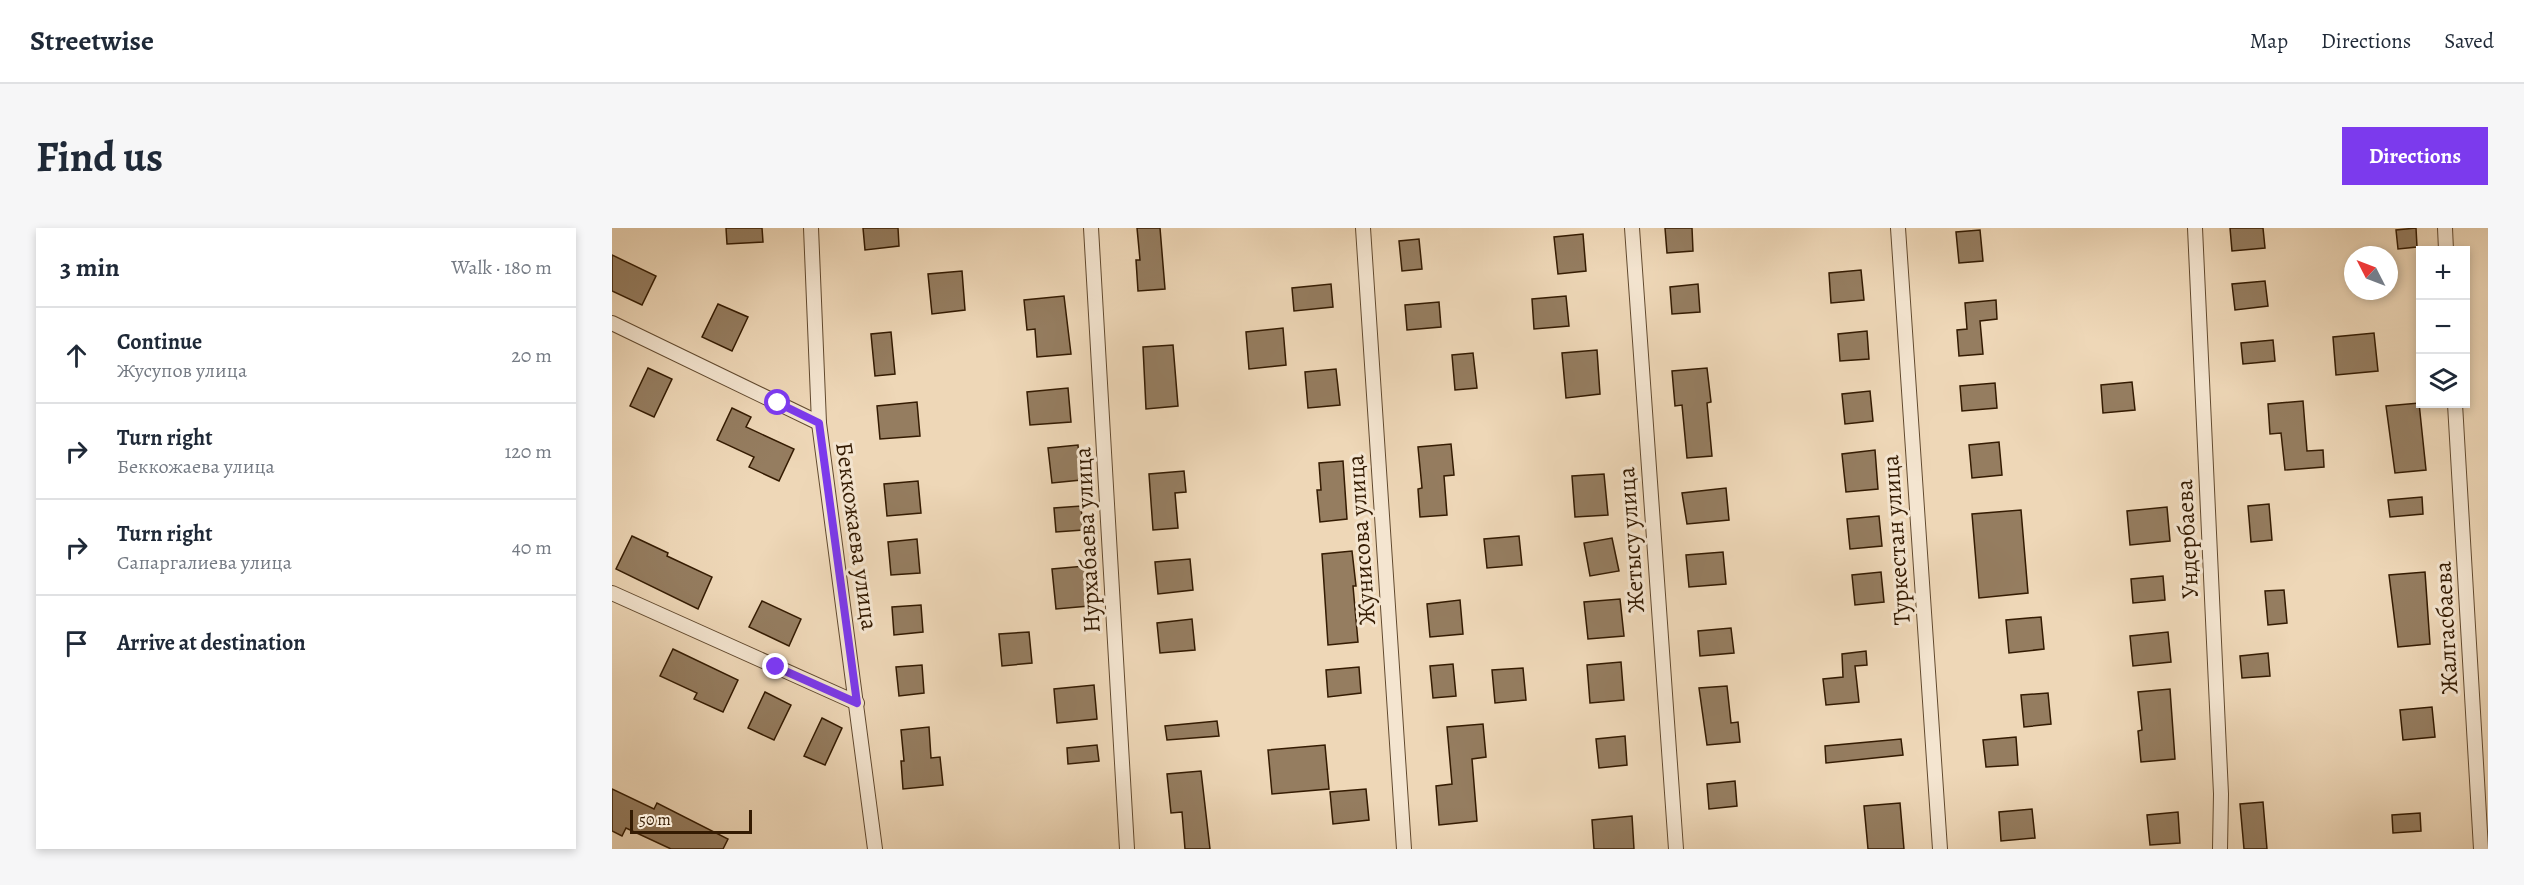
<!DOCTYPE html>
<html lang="en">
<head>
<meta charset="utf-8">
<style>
  body { margin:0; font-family:Alegreya,serif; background:#f6f6f7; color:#1f2937 }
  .controls { position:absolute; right:18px; top:18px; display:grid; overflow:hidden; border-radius:0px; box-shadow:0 3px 9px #0003 }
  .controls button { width:54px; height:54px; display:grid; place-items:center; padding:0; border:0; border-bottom:2px solid #e0e1e3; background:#fff; color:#1f2937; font:30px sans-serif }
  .compass { position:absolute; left:1732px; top:18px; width:54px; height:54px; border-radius:50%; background:#fff; box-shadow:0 3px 9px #0003; rotate:312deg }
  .scale { position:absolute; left:18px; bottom:15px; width:122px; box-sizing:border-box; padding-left:6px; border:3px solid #341b02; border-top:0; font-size:16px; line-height:21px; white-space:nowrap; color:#341b02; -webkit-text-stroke:4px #f4e5d0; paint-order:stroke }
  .stop { position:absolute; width:18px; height:18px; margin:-14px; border:4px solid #7c3aed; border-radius:50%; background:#fff }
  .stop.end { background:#7c3aed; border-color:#fff; box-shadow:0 2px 6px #0008 }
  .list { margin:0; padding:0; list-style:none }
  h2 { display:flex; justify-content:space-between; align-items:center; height:78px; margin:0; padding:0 24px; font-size:26px }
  h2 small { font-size:20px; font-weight:400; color:#747a83 }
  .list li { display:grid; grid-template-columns:39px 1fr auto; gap:18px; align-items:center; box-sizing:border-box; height:96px; padding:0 24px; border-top:2px solid #e0e1e3 }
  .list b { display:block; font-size:22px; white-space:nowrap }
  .list p { margin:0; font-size:20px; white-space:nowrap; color:#747a83 }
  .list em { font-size:20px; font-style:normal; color:#747a83 }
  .icon { flex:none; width:33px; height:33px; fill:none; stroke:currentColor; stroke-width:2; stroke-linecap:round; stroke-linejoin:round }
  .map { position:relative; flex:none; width:1876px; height:621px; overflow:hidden; border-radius:0px }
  header { display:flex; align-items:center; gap:36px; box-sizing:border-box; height:84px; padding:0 30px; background:#fff; border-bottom:2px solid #e0e1e3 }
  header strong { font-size:28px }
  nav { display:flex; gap:33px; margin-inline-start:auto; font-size:21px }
  .intro { display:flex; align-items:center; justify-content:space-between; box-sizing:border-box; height:144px; padding:0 36px }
  h1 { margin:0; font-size:42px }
  .button { padding:15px 27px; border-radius:0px; background:#7c3aed; color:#fff; font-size:21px; font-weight:700 }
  main { display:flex; gap:36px; padding:0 36px }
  aside { flex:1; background:#fff; border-radius:0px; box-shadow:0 3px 9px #0003 }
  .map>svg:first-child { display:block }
  .building { fill:#957d60; stroke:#341b02; stroke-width:1.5 }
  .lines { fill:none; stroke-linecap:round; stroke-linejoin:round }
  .minor-casing { stroke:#624a2f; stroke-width:16 }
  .minor { stroke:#f4e5d0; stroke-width:14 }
  .route { stroke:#7c3aed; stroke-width:8 }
  .labels { text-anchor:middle; stroke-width:6; stroke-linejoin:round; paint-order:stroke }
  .street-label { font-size:24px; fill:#341b02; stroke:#f4e5d0 }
</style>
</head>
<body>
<header>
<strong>Streetwise</strong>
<nav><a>Map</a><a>Directions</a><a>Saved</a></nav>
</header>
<div class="intro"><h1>Find us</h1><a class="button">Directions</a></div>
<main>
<aside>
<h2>3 min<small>Walk · 180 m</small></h2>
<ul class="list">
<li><svg class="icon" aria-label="ahead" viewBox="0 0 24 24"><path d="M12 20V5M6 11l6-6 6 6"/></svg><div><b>Continue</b><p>Жусупов улица</p></div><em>20 m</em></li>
<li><svg class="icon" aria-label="right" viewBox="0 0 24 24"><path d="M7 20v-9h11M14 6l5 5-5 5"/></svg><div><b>Turn right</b><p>Беккожаева улица</p></div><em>120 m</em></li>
<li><svg class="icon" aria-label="right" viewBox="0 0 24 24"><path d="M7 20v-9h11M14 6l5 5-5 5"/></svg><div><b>Turn right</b><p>Сапаргалиева улица</p></div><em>40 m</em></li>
<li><svg class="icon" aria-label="arrive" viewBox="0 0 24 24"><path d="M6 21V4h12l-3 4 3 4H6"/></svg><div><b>Arrive at destination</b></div></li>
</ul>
</aside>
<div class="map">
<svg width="1876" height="621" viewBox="0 0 1876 621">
  <rect width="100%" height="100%" fill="#eed7b7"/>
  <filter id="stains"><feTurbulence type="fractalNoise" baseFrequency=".00333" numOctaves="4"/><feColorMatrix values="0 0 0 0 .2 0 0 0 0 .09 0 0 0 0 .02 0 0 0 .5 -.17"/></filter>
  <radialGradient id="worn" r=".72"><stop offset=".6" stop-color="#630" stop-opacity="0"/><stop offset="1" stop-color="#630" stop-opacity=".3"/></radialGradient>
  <!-- building -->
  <g class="building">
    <polygon points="114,0 150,0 151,14 115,16"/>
    <polygon points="251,0 286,0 287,18 253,22"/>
    <polygon points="525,0 548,0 553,61 526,63 524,32 528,32"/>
    <polygon points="1053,0 1080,0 1081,23 1055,25"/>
    <polygon points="1618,0 1651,0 1653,20 1620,23"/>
    <polygon points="1804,0 1805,19 1786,21 1784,2"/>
    <polygon points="1368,2 1371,33 1347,35 1344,4"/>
    <polygon points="971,6 974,43 946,46 942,9"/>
    <polygon points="807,11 810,41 790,43 787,13"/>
    <polygon points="0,27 44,48 30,77 0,63"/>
    <polygon points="1249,42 1252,72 1219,75 1217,45"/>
    <polygon points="350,43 353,82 320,86 316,46"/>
    <polygon points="1653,53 1656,78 1623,82 1620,56"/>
    <polygon points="719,56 721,79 682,83 680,60"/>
    <polygon points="1086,56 1088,84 1060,86 1058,59"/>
    <polygon points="452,68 459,126 425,129 423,101 415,102 412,72"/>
    <polygon points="954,68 957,98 922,101 920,71"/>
    <polygon points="1384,72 1385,91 1368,93 1371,126 1347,128 1345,102 1355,101 1353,75"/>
    <polygon points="827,74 829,99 795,102 793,77"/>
    <polygon points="106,76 136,89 120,123 90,109"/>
    <polygon points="671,100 674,137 637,141 634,104"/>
    <polygon points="1255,103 1257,131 1228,133 1226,106"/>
    <polygon points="279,104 283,146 263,148 259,106"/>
    <polygon points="1762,105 1766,143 1724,147 1721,109"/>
    <polygon points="1661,112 1663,133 1631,136 1629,115"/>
    <polygon points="561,117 566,178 534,181 531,119"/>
    <polygon points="985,122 988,166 954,170 950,125"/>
    <polygon points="861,125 865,160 843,162 840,127"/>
    <polygon points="36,140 60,151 42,189 18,178"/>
    <polygon points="1095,140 1099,174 1095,175 1100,228 1075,230 1070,177 1063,178 1060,143"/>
    <polygon points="724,141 728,177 696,180 693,144"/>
    <polygon points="1520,154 1523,182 1491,185 1489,157"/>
    <polygon points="1383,155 1385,180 1350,183 1348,158"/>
    <polygon points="456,160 459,194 418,197 415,164"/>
    <polygon points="1258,163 1261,193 1233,196 1230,166"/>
    <polygon points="1691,173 1695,223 1711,222 1712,239 1673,242 1669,205 1658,206 1656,176"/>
    <polygon points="305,174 308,208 268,211 265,178"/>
    <polygon points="1807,175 1814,242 1783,245 1774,178"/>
    <polygon points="120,180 139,189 134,199 182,221 167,253 137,239 142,229 105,212"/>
    <polygon points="1387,214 1390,247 1360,250 1357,217"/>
    <polygon points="839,216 842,247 832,248 835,287 808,289 806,261 810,260 806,219"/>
    <polygon points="466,217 469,252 440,255 436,220"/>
    <polygon points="1263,222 1266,261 1234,264 1230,226"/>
    <polygon points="731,233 735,291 708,294 705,262 709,262 707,235"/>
    <polygon points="572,243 574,264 563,265 566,300 541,302 537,246"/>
    <polygon points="992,246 996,287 963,289 960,248"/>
    <polygon points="306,253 309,285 275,288 272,256"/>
    <polygon points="1114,260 1117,292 1075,296 1070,265"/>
    <polygon points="1810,269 1811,286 1778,289 1776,272"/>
    <polygon points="1657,276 1660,312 1639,314 1636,278"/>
    <polygon points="469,278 471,302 444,304 442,280"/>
    <polygon points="1555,279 1558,313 1518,317 1515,283"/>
    <polygon points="1409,282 1416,365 1367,370 1360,286"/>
    <polygon points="1267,288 1270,318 1238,321 1235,291"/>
    <polygon points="20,308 56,325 55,328 100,349 86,381 4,341"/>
    <polygon points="907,308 910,337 875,340 872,311"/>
    <polygon points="1000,310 1007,343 978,348 972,315"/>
    <polygon points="305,311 308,345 279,347 276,314"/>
    <polygon points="740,323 744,358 741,358 746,414 716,417 710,326"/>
    <polygon points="1111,324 1114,356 1077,359 1074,327"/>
    <polygon points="578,331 581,362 546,366 543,334"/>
    <polygon points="473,338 477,378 444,381 440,341"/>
    <polygon points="1269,344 1272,374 1243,377 1240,347"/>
    <polygon points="1813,344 1818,416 1786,419 1777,347"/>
    <polygon points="1551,348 1553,372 1521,375 1519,351"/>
    <polygon points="1672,362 1675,395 1656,397 1653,363"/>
    <polygon points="1008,371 1012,408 976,411 972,374"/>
    <polygon points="848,372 851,406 818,409 815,376"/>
    <polygon points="150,373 189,391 177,418 137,399"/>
    <polygon points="309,377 311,404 282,407 280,379"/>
    <polygon points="1429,389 1432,421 1397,425 1394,392"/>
    <polygon points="580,391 583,422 548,425 545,395"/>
    <polygon points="1119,400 1122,425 1088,428 1086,403"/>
    <polygon points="417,404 420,435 390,438 387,406"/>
    <polygon points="1556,404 1559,434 1521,438 1518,408"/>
    <polygon points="61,421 126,452 111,484 82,471 85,465 48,448"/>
    <polygon points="1254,423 1255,437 1243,438 1247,474 1214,477 1211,451 1231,449 1230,426"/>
    <polygon points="1656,425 1658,448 1630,450 1628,428"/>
    <polygon points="1009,434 1012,472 978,475 975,437"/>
    <polygon points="841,436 844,468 821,470 818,438"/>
    <polygon points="310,437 312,465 287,468 284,439"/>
    <polygon points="747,439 749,465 716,469 714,442"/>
    <polygon points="911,440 914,472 883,475 880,442"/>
    <polygon points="482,457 485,491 445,495 442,461"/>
    <polygon points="1115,458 1119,495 1126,494 1128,514 1095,517 1087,460"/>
    <polygon points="1558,461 1563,531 1529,534 1526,503 1530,502 1526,464"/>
    <polygon points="153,464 179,477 162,512 136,500"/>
    <polygon points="1436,465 1439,496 1412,499 1409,467"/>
    <polygon points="1820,479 1823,509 1791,512 1788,482"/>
    <polygon points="210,490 230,500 213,537 192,528"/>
    <polygon points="605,493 607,508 555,512 553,498"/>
    <polygon points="871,496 874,529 860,531 865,593 827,597 824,558 840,556 835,499"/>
    <polygon points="317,499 319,530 328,529 331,557 291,561 289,533 292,533 289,502"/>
    <polygon points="1013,508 1015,537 987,540 984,511"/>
    <polygon points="1404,509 1406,537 1374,539 1371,512"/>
    <polygon points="1289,511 1291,527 1214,535 1213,518"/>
    <polygon points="485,517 487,533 456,536 455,520"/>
    <polygon points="713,517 717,561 660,566 656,522"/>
    <polygon points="589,543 598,621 573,621 570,584 559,585 555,546"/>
    <polygon points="1123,553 1125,578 1097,581 1095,556"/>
    <polygon points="0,561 42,581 45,575 116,611 111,621 59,621 14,600 10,608 0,603"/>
    <polygon points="754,561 757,592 721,596 718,564"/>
    <polygon points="1651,574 1655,621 1632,621 1628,576"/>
    <polygon points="1288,575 1292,621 1256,621 1252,578"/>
    <polygon points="1420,581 1423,610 1389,613 1387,584"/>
    <polygon points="1566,584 1568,615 1538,617 1535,587"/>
    <polygon points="1808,585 1809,603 1781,605 1780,587"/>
    <polygon points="1020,588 1022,621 982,621 980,592"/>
  </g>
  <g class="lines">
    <defs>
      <g id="minor">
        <polyline points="199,0 207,195 263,621"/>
        <polyline points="479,0 515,621"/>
        <polyline points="751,0 792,621"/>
        <polyline points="1020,0 1064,621"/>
        <polyline points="1286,0 1328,621"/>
        <polyline points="1583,0 1609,566 1608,621"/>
        <polyline points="1833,0 1834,22"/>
        <polyline points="0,95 207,195"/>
        <polyline points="1843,176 1869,621"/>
        <polyline points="0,365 245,475"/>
      </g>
    </defs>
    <!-- minor casing -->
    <use href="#minor" class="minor-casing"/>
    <!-- minor -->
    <use href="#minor" class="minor"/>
  </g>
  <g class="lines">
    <!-- route -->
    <polyline class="route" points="164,439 245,475 207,195 166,175"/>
  </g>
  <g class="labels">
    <!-- street labels -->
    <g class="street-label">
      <text transform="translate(245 308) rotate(82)" y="8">Беккожаева улица</text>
      <text transform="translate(1575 311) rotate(-93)" y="8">Ундербаева</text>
      <text transform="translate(475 312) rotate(-93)" y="8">Нурхабаева улица</text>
      <text transform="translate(749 312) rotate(-94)" y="8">Жунисова улица</text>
      <text transform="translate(1019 312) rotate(-94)" y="8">Жетысу улица</text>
      <text transform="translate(1284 312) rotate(-94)" y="8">Туркестан улица</text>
      <text transform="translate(1834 400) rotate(-93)" y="8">Жалгасбаева</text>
    </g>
  </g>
  <rect width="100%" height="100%" filter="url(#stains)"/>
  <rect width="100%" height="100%" fill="url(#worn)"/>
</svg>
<div class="controls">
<button>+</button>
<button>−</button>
<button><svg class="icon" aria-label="layers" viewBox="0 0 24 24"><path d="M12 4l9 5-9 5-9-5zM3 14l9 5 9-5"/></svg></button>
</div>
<svg class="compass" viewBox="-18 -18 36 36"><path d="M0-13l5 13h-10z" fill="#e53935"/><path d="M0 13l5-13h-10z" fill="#747a83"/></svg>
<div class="scale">50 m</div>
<div class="stop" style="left:166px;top:175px"></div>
<div class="stop end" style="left:164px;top:439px"></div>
</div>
</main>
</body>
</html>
